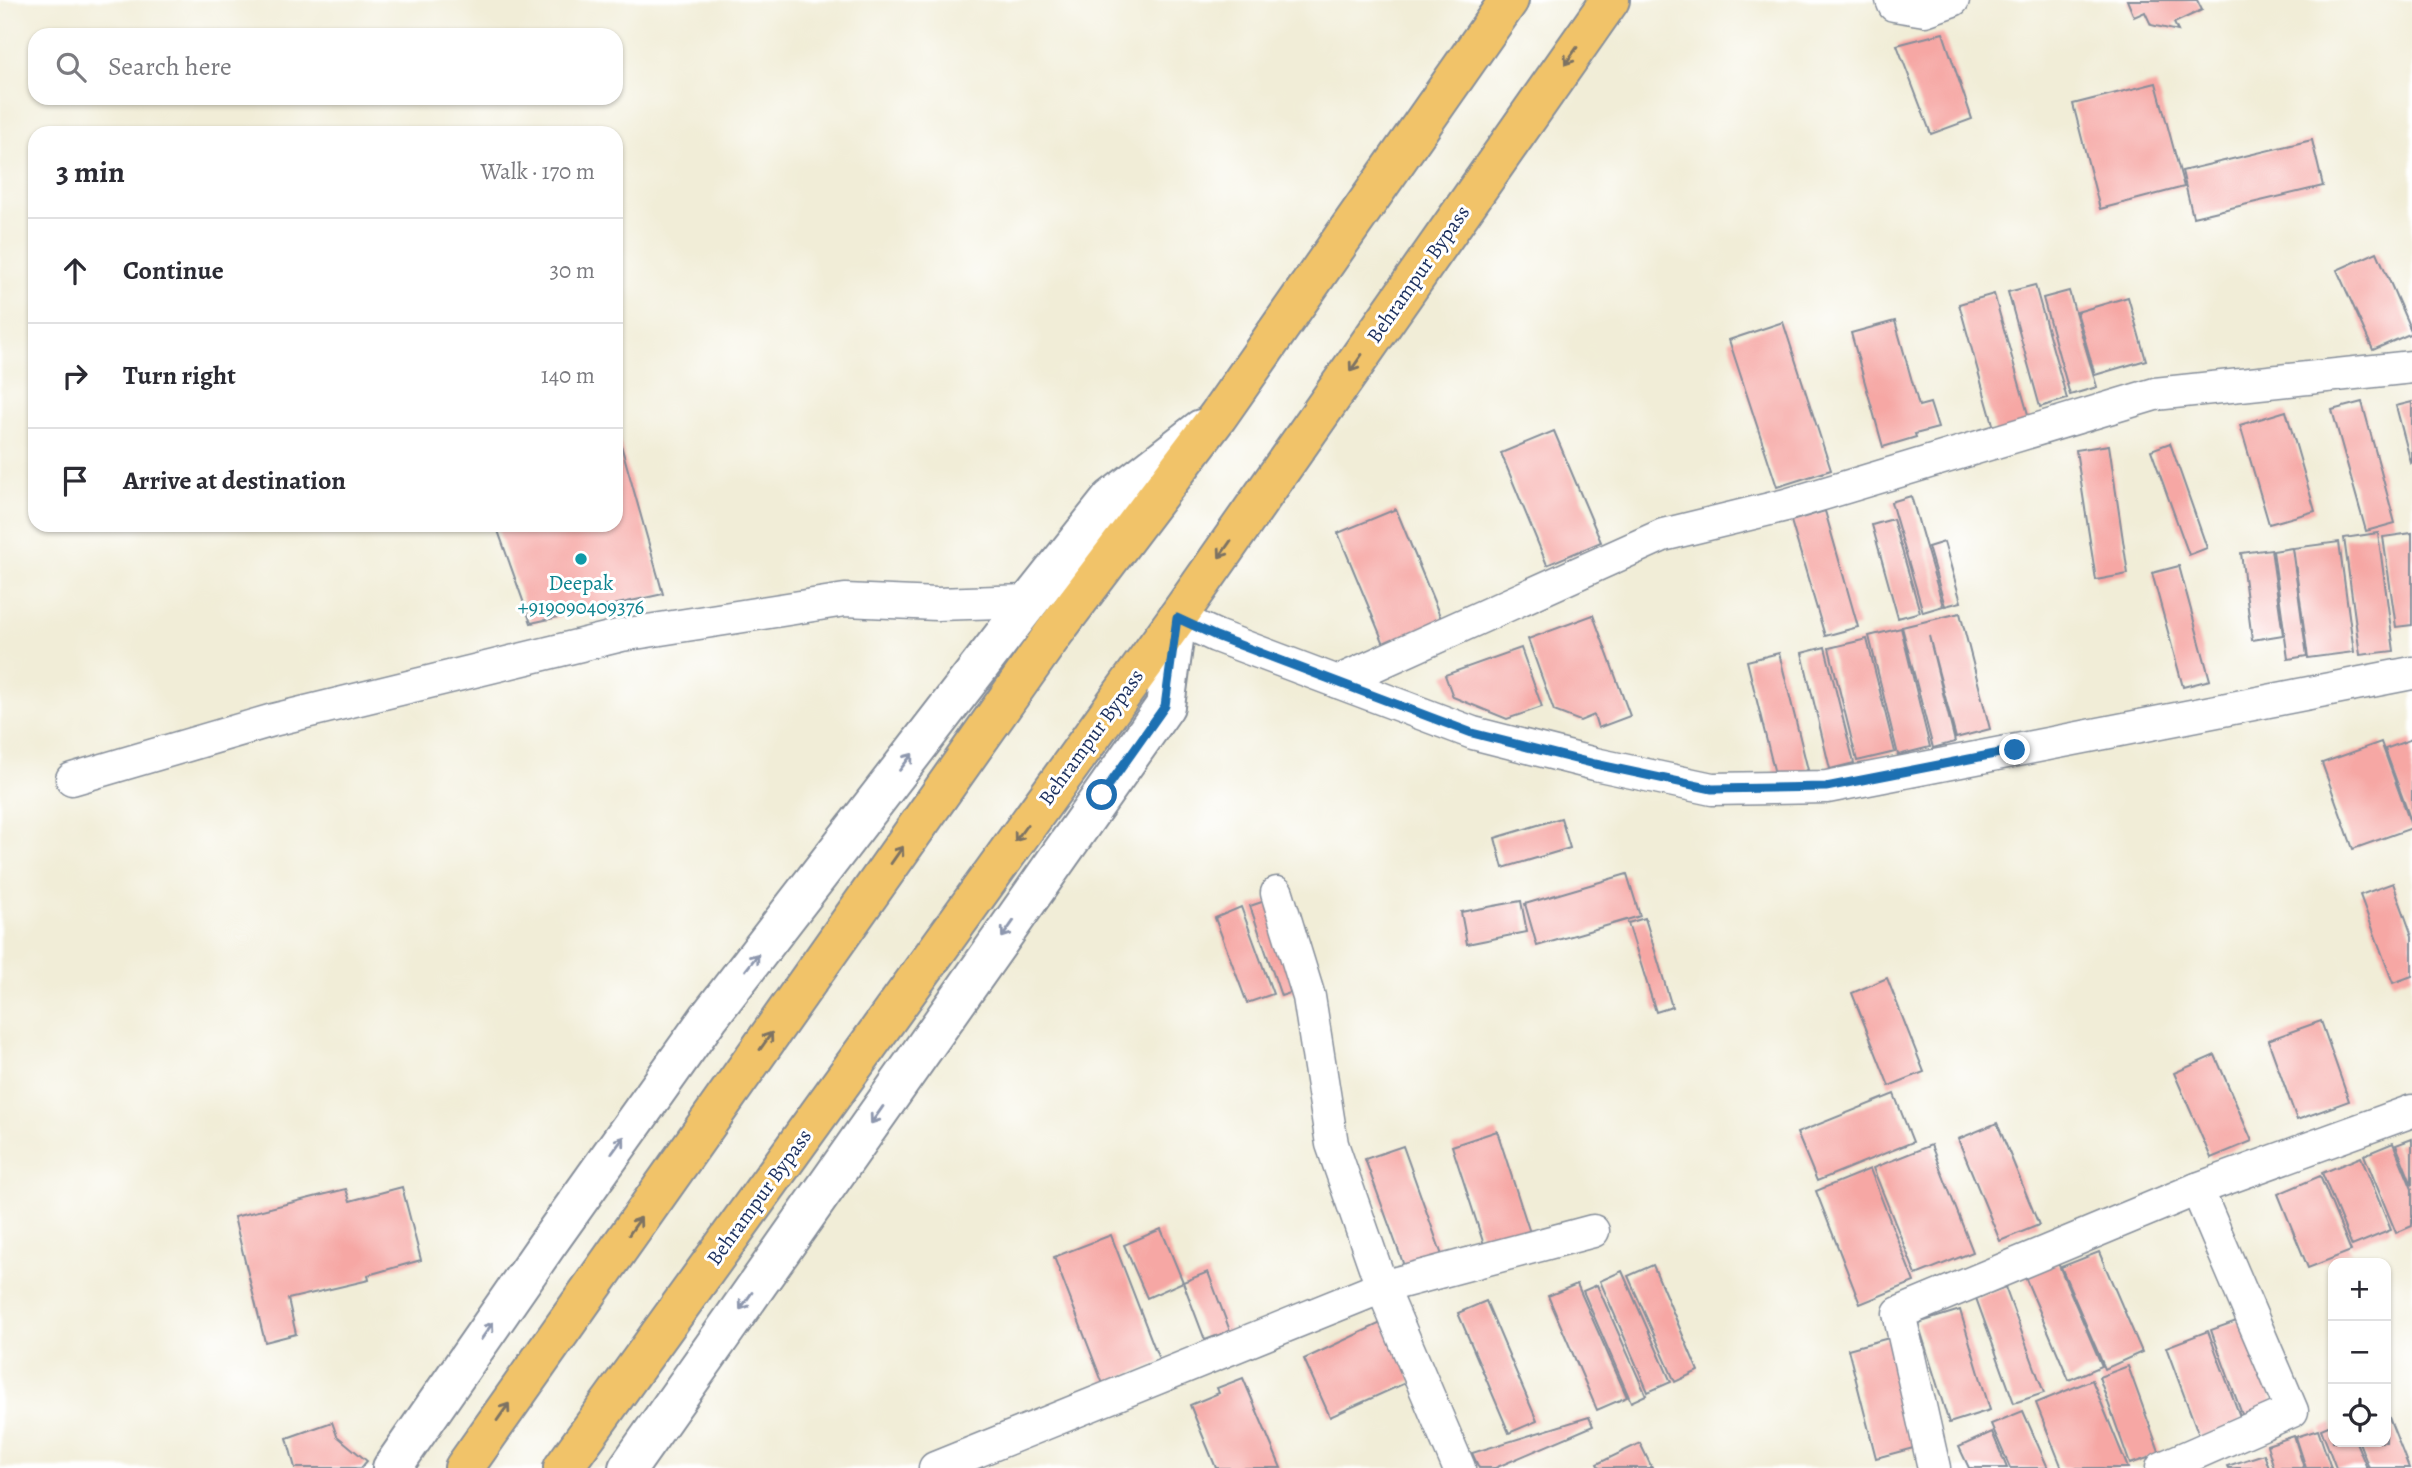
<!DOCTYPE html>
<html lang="en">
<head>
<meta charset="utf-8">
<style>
  body { margin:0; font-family:Alegreya,serif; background:#f7f7f7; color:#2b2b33 }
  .controls { position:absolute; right:21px; bottom:21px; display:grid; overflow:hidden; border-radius:14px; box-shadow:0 2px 5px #0004 }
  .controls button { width:63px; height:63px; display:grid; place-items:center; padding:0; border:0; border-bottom:2px solid #e1e1e2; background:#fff; color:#2b2b33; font:35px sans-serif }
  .stop { position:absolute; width:21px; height:21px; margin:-16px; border:5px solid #1f6fb2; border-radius:50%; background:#fff }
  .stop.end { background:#1f6fb2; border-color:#fff; box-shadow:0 2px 7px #0008 }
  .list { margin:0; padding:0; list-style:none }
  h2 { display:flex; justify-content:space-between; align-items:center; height:91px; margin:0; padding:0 28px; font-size:30px }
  h2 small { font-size:23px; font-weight:400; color:#7c7c81 }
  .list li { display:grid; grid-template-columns:46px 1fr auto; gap:21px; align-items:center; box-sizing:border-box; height:105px; padding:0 28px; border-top:2px solid #e1e1e2 }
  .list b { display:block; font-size:26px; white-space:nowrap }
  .list em { font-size:23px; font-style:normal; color:#7c7c81 }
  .icon { flex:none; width:38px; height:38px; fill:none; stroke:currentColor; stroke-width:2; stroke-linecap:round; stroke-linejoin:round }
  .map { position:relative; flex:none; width:2412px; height:1468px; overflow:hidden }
  .search { position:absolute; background:#fff; box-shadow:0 2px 5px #0004; left:28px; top:28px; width:595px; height:77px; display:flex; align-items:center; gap:18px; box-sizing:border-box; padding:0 24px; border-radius:21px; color:#7c7c81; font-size:26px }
  .panel { position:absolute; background:#fff; box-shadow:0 2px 5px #0004; left:28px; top:126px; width:595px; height:406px; border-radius:21px }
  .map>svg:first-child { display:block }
  .building { fill:#f6a7a4 }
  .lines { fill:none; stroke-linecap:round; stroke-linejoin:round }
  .minor-casing { stroke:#868e9a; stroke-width:35 }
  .tertiary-casing { stroke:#868e9a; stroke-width:42 }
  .trunk-casing { stroke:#868e9a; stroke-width:42 }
  .minor { stroke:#fff; stroke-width:32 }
  .tertiary { stroke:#fff; stroke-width:38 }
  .trunk { stroke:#f1c369; stroke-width:38 }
  .oneway { stroke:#7b7263 }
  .oneway2 { stroke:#8d97ae }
  .route { stroke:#1f6fb2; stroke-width:9 }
  .culture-dot { fill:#0f9aa8; stroke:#fff; stroke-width:2.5 }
  .labels { text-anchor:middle; stroke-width:6; stroke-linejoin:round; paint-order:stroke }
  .street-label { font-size:21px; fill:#1b2f5e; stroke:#fff }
  .culture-label { font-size:21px; fill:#0d838f; stroke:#fff }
</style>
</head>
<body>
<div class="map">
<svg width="2412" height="1468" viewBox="0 0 2412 1468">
  <rect width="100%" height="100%" fill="#fff"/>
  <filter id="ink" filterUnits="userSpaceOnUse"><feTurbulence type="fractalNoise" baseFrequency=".0143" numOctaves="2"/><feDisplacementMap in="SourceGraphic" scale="14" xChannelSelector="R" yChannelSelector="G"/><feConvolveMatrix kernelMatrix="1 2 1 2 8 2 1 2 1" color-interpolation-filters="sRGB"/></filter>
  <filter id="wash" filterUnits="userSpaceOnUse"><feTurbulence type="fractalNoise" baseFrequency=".00686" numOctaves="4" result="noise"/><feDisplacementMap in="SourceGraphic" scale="28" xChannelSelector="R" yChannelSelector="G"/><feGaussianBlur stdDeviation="1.57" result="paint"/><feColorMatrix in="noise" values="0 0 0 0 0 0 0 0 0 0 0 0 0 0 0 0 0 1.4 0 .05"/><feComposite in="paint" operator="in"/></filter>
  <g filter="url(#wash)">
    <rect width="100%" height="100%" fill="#f1edd7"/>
    <g id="blocks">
      <!-- building -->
      <g class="building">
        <polygon points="2127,0 2197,0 2202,10 2174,23 2178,31 2151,25 2145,12 2134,17"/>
        <polygon points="1943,33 1972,119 1931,134 1897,45"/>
        <polygon points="2156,83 2184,187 2100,209 2073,104"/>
        <polygon points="2312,140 2323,186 2193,217 2182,171"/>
        <polygon points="2377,252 2412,333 2373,350 2337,270"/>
        <polygon points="2035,285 2067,399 2040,407 2008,292"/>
        <polygon points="2069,291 2097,387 2070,395 2043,298"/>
        <polygon points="1994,294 2031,425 1996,435 1959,304"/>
        <polygon points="2128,297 2146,360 2095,375 2077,312"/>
        <polygon points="1895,321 1919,406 1930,403 1938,428 1915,434 1916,437 1883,447 1851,333"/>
        <polygon points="1783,322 1831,470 1777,487 1729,340"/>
        <polygon points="2362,402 2395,523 2366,531 2332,410"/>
        <polygon points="2412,402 2412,462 2411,463 2396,406"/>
        <polygon points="2286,411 2315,511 2269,524 2240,425"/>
        <polygon points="617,431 663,594 531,623 496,525 616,525"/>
        <polygon points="1554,431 1601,542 1547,565 1501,453"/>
        <polygon points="2170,443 2207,548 2189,555 2151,450"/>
        <polygon points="2109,445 2128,574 2096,580 2076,450"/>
        <polygon points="1911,496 1943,606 1923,612 1891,502"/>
        <polygon points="1396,509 1442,621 1384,644 1338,533"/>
        <polygon points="1825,511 1858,627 1825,636 1791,521"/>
        <polygon points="1893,519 1920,612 1898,618 1872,525"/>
        <polygon points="2378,533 2394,651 2360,655 2344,538"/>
        <polygon points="2412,533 2412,625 2396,627 2383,537"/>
        <polygon points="1944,542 1961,602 1945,606 1928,547"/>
        <polygon points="2339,542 2354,652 2308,658 2293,548"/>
        <polygon points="2292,548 2307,656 2288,659 2273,551"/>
        <polygon points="2271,549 2283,635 2252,640 2241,553"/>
        <polygon points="2179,566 2210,680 2183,687 2152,573"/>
        <polygon points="1960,613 1990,729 1956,738 1929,636 1955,742 1933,748 1902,627"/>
        <polygon points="1593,615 1630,716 1598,728 1594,715 1580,721 1554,711 1528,639"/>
        <polygon points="1901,628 1930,747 1898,755 1869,636"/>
        <polygon points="1867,639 1895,752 1857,761 1829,648"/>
        <polygon points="1825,647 1854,763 1830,769 1802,653"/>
        <polygon points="1521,648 1542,707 1507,719 1453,697 1445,675"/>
        <polygon points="1779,653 1808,770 1776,778 1747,661"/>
        <polygon points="2412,739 2412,824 2385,749"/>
        <polygon points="2381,742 2412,828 2353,849 2322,763"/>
        <polygon points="1561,818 1570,848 1503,868 1495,838"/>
        <polygon points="1627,874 1640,916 1537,946 1525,904"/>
        <polygon points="2393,883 2412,936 2412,976 2393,983 2360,895"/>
        <polygon points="1268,900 1299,990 1281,996 1250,906"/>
        <polygon points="1521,901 1527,932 1467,944 1461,912"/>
        <polygon points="1241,907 1273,994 1247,1003 1215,918"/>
        <polygon points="1645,918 1672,1007 1656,1012 1628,923"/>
        <polygon points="1887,978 1924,1072 1889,1086 1852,993"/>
        <polygon points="2321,1021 2349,1101 2297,1120 2268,1040"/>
        <polygon points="2215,1055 2252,1141 2211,1158 2174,1073"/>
        <polygon points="1894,1094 1913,1142 1817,1181 1797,1133"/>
        <polygon points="1997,1123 2039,1225 2000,1241 1958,1139"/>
        <polygon points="1497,1131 1532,1239 1487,1254 1452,1146"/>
        <polygon points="2412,1139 2412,1185 2396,1145"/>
        <polygon points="2393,1143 2412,1189 2412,1226 2396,1233 2364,1155"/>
        <polygon points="1931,1145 1973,1252 1916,1275 1873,1168"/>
        <polygon points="1403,1146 1444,1261 1407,1274 1365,1159"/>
        <polygon points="2361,1157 2391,1230 2352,1246 2322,1173"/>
        <polygon points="1870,1169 1914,1282 1860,1304 1816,1191"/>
        <polygon points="2320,1176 2351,1251 2308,1268 2278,1194"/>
        <polygon points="402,1187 421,1260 368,1275 369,1280 288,1299 296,1334 265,1342 234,1217 346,1189 350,1201"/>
        <polygon points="1161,1229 1183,1282 1147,1298 1124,1245"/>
        <polygon points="1111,1235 1160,1362 1103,1384 1054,1257"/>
        <polygon points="2099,1252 2142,1352 2105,1369 2061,1267"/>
        <polygon points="2058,1263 2102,1366 2069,1380 2025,1277"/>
        <polygon points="1653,1265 1698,1371 1675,1382 1628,1276"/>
        <polygon points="1622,1271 1671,1382 1648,1392 1600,1281"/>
        <polygon points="1208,1272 1230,1331 1205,1340 1183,1282"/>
        <polygon points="1577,1284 1627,1397 1597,1410 1548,1296"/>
        <polygon points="1597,1285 1646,1395 1631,1402 1583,1291"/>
        <polygon points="2005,1287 2044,1393 2014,1403 1976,1298"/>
        <polygon points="1486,1301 1537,1421 1509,1433 1458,1313"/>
        <polygon points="1960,1310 1990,1410 1949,1423 1918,1323"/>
        <polygon points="2242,1319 2277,1413 2246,1425 2211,1330"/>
        <polygon points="1385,1321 1412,1380 1330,1417 1304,1359"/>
        <polygon points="2208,1331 2242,1422 2200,1438 2166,1347"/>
        <polygon points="1889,1338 1917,1447 1876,1458 1848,1349"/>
        <polygon points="2128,1366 2160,1454 2130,1464 2099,1377"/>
        <polygon points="1243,1378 1281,1468 1216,1468 1190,1405 1219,1393 1217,1388"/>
        <polygon points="2092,1380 2128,1468 2062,1468 2036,1403"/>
        <polygon points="2386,1410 2409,1468 2369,1468 2359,1442 2386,1442"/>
        <polygon points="2023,1411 2048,1468 2010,1468 1991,1424"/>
        <polygon points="1589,1417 1593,1426 1495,1468 1479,1468 1472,1453"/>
        <polygon points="332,1422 337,1436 367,1461 361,1468 295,1468 287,1438"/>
        <polygon points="2333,1424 2333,1442 2356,1442 2367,1468 2336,1468 2321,1429"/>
        <polygon points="2318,1430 2331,1468 2306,1468 2296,1437"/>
        <polygon points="1992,1432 2007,1468 1969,1468 1959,1447"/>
        <polygon points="2294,1436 2304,1468 2274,1468 2267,1445"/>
        <polygon points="1640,1443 1652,1468 1599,1468 1597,1464"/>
        <polygon points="2264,1454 2269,1468 2228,1468 2227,1466"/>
      </g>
    </g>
  </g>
  <g filter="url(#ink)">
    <use href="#blocks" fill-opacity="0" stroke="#868e9a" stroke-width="2"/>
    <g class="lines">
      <defs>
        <g id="minor">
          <polyline points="1892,0 1894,5 1925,10 1953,0"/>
          <polyline points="1177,618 1216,636 1473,733 1595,764 1712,789 1827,787 2412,673"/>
          <polyline points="1337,682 1663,535 1786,505 2155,394 2412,367"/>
          <polyline points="72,779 273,720 622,635 845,600 937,604 1030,601"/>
          <polyline points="1277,893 1309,997 1332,1144 1382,1287 1459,1468"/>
          <polyline points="935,1468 1382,1287 1593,1231"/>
          <polyline points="1934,1468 1899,1313 2197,1189 2412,1111"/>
          <polyline points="2162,1468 2292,1411 2197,1189"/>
        </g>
        <g id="tertiary">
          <polyline points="392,1468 546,1246 709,1017 1030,601 1111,499 1201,429"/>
          <polyline points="628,1468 1165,706 1177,618"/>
        </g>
        <g id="trunk">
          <polyline points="464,1468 1056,630 1218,416 1509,0"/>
          <polyline points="563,1468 1177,618 1610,0"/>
        </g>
      </defs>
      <!-- minor casing -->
      <use href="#minor" class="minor-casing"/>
      <!-- tertiary casing -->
      <use href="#tertiary" class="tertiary-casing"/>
      <!-- trunk casing -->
      <use href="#trunk" class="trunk-casing"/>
      <!-- minor -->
      <use href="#minor" class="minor"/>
      <!-- tertiary -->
      <use href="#tertiary" class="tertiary"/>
      <!-- trunk -->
      <use href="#trunk" class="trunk"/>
    </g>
    <!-- one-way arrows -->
    <defs><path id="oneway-shaft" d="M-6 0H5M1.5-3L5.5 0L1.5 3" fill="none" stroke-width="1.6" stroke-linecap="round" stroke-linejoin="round" transform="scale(1.75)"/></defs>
    <g class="oneway">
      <use href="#oneway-shaft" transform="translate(1571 56) rotate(125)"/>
      <use href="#oneway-shaft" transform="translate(1356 363) rotate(125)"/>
      <use href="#oneway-shaft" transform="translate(1225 549) rotate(125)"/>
      <use href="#oneway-shaft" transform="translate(1021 833) rotate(126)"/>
      <use href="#oneway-shaft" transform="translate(897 855) rotate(-55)"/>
      <use href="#oneway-shaft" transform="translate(766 1041) rotate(-55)"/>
      <use href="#oneway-shaft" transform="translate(635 1226) rotate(-55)"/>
      <use href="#oneway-shaft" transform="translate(503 1412) rotate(-55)"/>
    </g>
    <g class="oneway2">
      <use href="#oneway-shaft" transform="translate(906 762) rotate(-52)"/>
      <use href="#oneway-shaft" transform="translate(1008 929) rotate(125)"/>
      <use href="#oneway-shaft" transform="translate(752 962) rotate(-52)"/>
      <use href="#oneway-shaft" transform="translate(877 1115) rotate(125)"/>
      <use href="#oneway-shaft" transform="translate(618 1145) rotate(-54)"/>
      <use href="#oneway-shaft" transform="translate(746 1301) rotate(125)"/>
      <use href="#oneway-shaft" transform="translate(487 1331) rotate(-55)"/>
    </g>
  </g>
  <g class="lines" filter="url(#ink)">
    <!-- route -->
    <polyline class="route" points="1102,795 1165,706 1177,618 1216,636 1472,733 1595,764 1712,789 1826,787 2015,750"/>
  </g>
  <!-- markers -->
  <circle class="culture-dot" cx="581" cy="559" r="7"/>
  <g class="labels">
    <!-- street labels -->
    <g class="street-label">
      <text transform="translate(1418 274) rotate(-55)" y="7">Behrampur Bypass</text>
      <text transform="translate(1091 737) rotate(-54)" y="7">Behrampur Bypass</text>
      <text transform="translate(759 1197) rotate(-54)" y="7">Behrampur Bypass</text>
    </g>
    <!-- culture labels -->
    <g class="culture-label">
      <text x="581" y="590">Deepak<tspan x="581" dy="24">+919090409376</tspan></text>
    </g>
  </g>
</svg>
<div class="controls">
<button>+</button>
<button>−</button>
<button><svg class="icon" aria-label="locate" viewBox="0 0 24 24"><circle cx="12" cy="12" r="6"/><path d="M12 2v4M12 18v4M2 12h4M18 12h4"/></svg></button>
</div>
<div class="stop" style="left:1102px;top:795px"></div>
<div class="stop end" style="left:2015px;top:750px"></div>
<div class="search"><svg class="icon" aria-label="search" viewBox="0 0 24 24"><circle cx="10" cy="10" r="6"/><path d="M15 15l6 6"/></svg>Search here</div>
<section class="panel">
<h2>3 min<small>Walk · 170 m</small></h2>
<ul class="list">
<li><svg class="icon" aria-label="ahead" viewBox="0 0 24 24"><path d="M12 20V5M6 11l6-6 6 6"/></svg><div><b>Continue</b></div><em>30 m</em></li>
<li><svg class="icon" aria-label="right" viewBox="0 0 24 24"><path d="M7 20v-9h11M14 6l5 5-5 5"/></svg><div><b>Turn right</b></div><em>140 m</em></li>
<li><svg class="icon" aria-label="arrive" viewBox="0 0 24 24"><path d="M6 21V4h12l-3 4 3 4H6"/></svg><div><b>Arrive at destination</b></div></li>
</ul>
</section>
</div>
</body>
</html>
